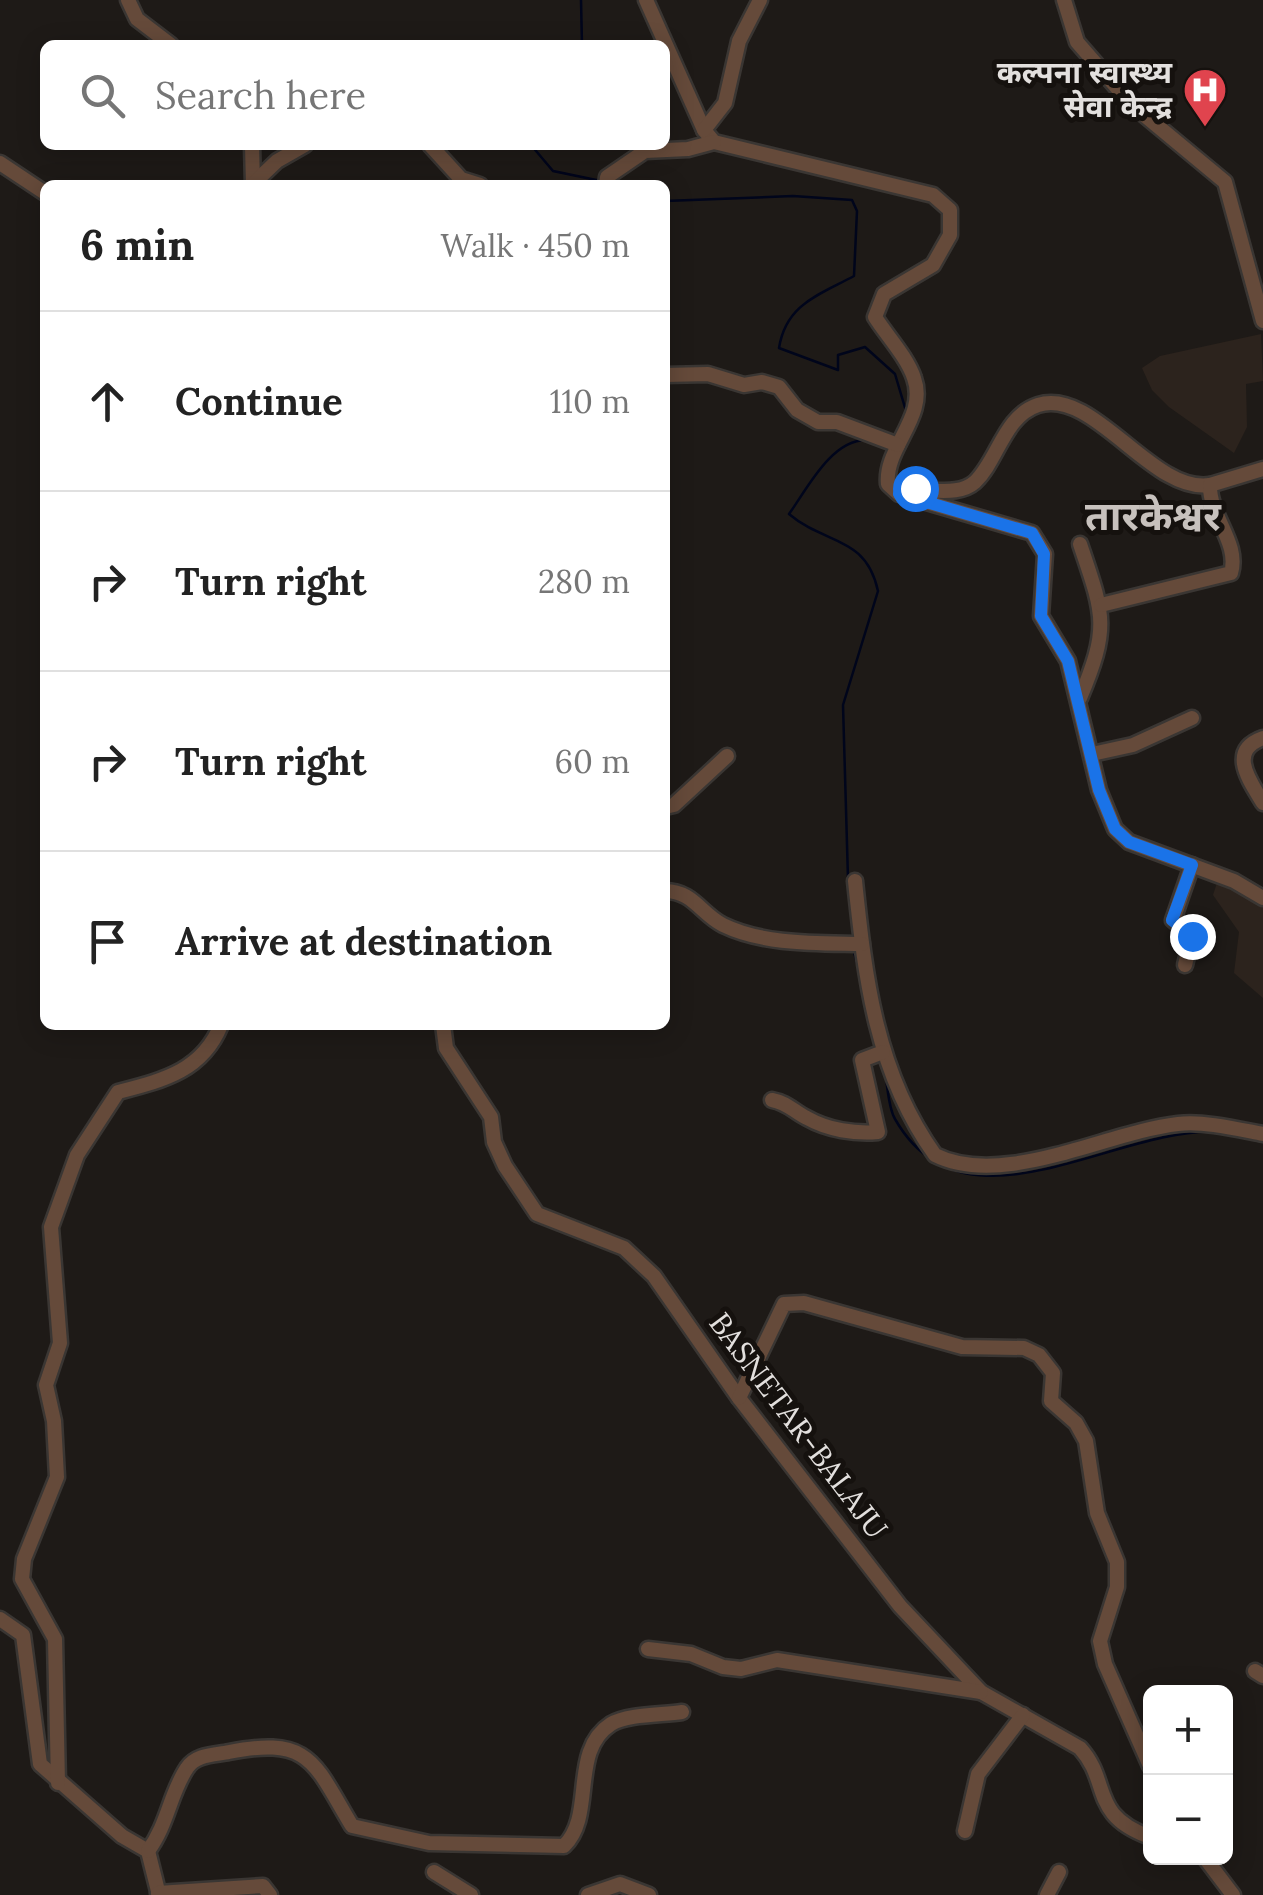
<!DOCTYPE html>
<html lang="en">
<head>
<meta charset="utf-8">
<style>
  body { margin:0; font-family:Lora,"Noto Sans Devanagari",serif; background:#f6f6f6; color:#222 }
  .controls { position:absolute; right:30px; bottom:30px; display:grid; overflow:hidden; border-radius:15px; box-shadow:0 5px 25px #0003 }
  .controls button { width:90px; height:90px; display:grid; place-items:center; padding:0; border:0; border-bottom:2px solid #e0e0e0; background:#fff; color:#222; font:50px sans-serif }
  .stop { position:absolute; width:30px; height:30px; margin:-22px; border:8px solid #1a73e8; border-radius:50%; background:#fff }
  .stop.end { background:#1a73e8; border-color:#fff; box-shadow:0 2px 10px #0008 }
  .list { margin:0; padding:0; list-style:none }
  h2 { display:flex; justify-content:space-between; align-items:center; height:130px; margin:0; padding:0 40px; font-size:42px }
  h2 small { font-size:32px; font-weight:400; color:#767676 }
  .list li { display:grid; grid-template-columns:65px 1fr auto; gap:30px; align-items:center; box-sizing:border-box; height:180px; padding:0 40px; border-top:2px solid #e0e0e0 }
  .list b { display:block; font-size:38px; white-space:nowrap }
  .list em { font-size:32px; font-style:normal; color:#767676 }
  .icon { flex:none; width:55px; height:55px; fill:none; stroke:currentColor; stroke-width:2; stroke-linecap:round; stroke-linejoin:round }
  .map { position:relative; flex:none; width:1263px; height:1895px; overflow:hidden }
  .search { position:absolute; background:#fff; box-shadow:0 5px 25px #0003; left:40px; top:40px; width:630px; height:110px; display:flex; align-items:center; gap:25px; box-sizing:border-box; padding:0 35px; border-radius:15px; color:#767676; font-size:38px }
  .panel { position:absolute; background:#fff; box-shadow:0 5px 25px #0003; left:40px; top:180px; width:630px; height:850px; border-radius:15px }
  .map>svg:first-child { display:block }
  .built { fill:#2c231d }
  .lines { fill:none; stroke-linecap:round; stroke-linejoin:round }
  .stream { stroke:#00051b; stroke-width:2.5 }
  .minor-casing { stroke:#3a3633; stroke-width:19 }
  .minor { stroke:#654a3a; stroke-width:14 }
  .route { stroke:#1a73e8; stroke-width:12 }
  .labels { text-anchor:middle; stroke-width:10; stroke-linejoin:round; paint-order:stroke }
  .poi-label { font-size:30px; font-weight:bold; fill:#e3e0de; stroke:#15110e; text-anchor:end }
  .street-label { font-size:30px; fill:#e3e0de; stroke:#15110e }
  .district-label { font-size:40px; font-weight:bold; fill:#c7c1bd; stroke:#15110e }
</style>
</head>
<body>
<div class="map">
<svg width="1263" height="1895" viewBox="0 0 1263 1895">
  <rect width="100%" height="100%" fill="#1e1a17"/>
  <!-- built -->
  <g class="built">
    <polygon points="1261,334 1263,381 1246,384 1247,427 1234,453 1169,407 1152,390 1142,368 1160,356"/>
    <polygon points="1220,874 1263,900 1263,998 1234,973 1239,932 1213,895"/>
  </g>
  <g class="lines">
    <!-- stream -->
    <g class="stream">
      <polyline points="581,0 582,45"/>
      <polyline points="531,145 553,171 601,181"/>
      <path d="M665 201 793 196 852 200 857 211 854 276C819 295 786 304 779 348L838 370V355L865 347 895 374 906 411"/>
      <polyline points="893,437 904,418"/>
      <path d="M848 879 843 705 878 591C866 535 825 545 789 514 807 489 831 440 866 440"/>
      <polyline points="853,922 853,939"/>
      <polyline points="854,952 862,983"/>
      <path d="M885 1073C888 1087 888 1107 895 1119 965 1242 1115 1126 1217 1132"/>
    </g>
    <defs>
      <g id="minor">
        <polyline points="128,0 137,19 171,45"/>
        <path d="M646 0 704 130 714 142 933 195 950 210V235L933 265 884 294 875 317C887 336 907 357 914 378 928 417 884 448 888 484L899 494 1032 533 1045 554 1041 616 1068 661 1099 790 1115 829 1129 842 1234 881 1263 898"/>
        <polyline points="1064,0 1077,42 1131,104 1225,182 1263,321"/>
        <polyline points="704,130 725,103 739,41 760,0"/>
        <polyline points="252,145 253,185"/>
        <polyline points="430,145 461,179 480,185"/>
        <polyline points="0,163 45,193"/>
        <polyline points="253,184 277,161 305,145"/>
        <polyline points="606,185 607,177 645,151 688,149 714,142"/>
        <polyline points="665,375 708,374 744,385 762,382 779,387 797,410 818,422 837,422 898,445"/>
        <path d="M900 493C923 485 956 499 975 482 998 460 1004 416 1038 405 1094 387 1152 494 1210 485"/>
        <path d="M1080 544C1104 615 1110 627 1080 698"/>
        <path d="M1101 605 1231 573C1240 543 1209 516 1210 485L1263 469"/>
        <path d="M1263 738C1227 751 1250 781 1263 803"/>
        <polyline points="1092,754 1133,745 1192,718"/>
        <polyline points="665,807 674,805 727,756"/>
        <path d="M855 881C865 978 876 1073 935 1155 1003 1189 1107 1132 1178 1124 1204 1121 1237 1129 1263 1134"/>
        <path d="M665 891C693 891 701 914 723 925 764 945 817 943 862 944"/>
        <polyline points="1185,965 1192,936 1173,920 1192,865"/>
        <path d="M443 1025 446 1048 491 1117 494 1142 505 1166 537 1214 624 1248 654 1276 739 1398 900 1606 981 1692 1080 1748C1111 1782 1089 1815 1150 1837"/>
        <path d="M772 1100C788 1103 793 1111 807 1118 828 1130 855 1134 878 1132L862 1060 883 1052"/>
        <polyline points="739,1398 784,1304 804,1303 962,1347 1024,1348 1039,1355 1053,1373 1051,1401 1076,1423 1086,1441 1097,1513 1117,1562 1117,1587 1100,1641 1105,1664 1150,1766"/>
        <polyline points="0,1619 23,1635 40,1764 122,1836 148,1851 159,1895"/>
        <polyline points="648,1649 691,1654 723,1667 741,1669 777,1660 981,1692"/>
        <polyline points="1255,1671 1263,1676"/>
        <path d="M58 1783 55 1639 22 1579 24 1559 57 1477 54 1421 46 1385 60 1343 51 1227 77 1155 118 1092C164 1080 202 1071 221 1025"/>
        <polyline points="965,1831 978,1774 1023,1715"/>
        <path d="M148 1851C168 1824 170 1793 187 1768 196 1754 215 1755 229 1752 311 1736 314 1763 352 1826L429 1843 564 1846C596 1815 569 1751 611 1724 627 1714 662 1715 682 1712"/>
        <polyline points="1205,1858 1233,1895"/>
        <polyline points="434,1872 471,1895"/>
        <polyline points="158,1893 263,1886 270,1895"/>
        <polyline points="588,1895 620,1884 649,1895"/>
        <polyline points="1047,1895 1059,1872"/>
      </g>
    </defs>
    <!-- minor casing -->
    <use href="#minor" class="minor-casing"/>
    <!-- minor -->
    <use href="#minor" class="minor"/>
  </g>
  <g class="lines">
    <!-- route -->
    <polyline class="route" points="915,488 899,494 1032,533 1044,554 1041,616 1068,661 1099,790 1115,829 1129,842 1192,865 1172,920 1192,936"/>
  </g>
  <!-- icons -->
  <defs>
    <symbol id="hospital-pin" viewBox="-11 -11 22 30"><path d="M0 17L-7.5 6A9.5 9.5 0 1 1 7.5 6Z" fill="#e0444e" stroke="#15110e"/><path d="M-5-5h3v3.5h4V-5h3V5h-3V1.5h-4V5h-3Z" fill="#fff"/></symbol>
  </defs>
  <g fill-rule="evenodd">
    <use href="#hospital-pin" x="1180" y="65" width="50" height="68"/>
  </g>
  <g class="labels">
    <!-- poi labels -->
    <g class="poi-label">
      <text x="1172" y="83">कल्पना स्वास्थ्य<tspan x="1172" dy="34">सेवा केन्द्र</tspan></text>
    </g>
    <!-- street labels -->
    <g class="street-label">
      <text transform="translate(798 1426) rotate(53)" y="10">BASNETAR-BALAJU</text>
    </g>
    <!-- district labels -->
    <g class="district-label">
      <text x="1153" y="530">तारकेश्वर</text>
    </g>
  </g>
</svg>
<div class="controls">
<button>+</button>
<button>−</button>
</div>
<div class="stop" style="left:915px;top:488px"></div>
<div class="stop end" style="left:1192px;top:936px"></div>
<div class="search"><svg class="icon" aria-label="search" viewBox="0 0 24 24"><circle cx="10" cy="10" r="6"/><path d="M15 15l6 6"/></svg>Search here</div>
<section class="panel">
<h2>6 min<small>Walk · 450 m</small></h2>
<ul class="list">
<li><svg class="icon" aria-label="ahead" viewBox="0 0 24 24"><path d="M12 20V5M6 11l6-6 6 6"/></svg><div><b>Continue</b></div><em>110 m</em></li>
<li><svg class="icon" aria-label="right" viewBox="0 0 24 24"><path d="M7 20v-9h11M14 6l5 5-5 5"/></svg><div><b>Turn right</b></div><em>280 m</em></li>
<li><svg class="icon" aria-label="right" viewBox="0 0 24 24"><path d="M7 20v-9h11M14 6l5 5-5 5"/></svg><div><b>Turn right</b></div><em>60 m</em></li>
<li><svg class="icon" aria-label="arrive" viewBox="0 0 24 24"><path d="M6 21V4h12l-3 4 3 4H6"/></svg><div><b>Arrive at destination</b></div></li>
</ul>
</section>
</div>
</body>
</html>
